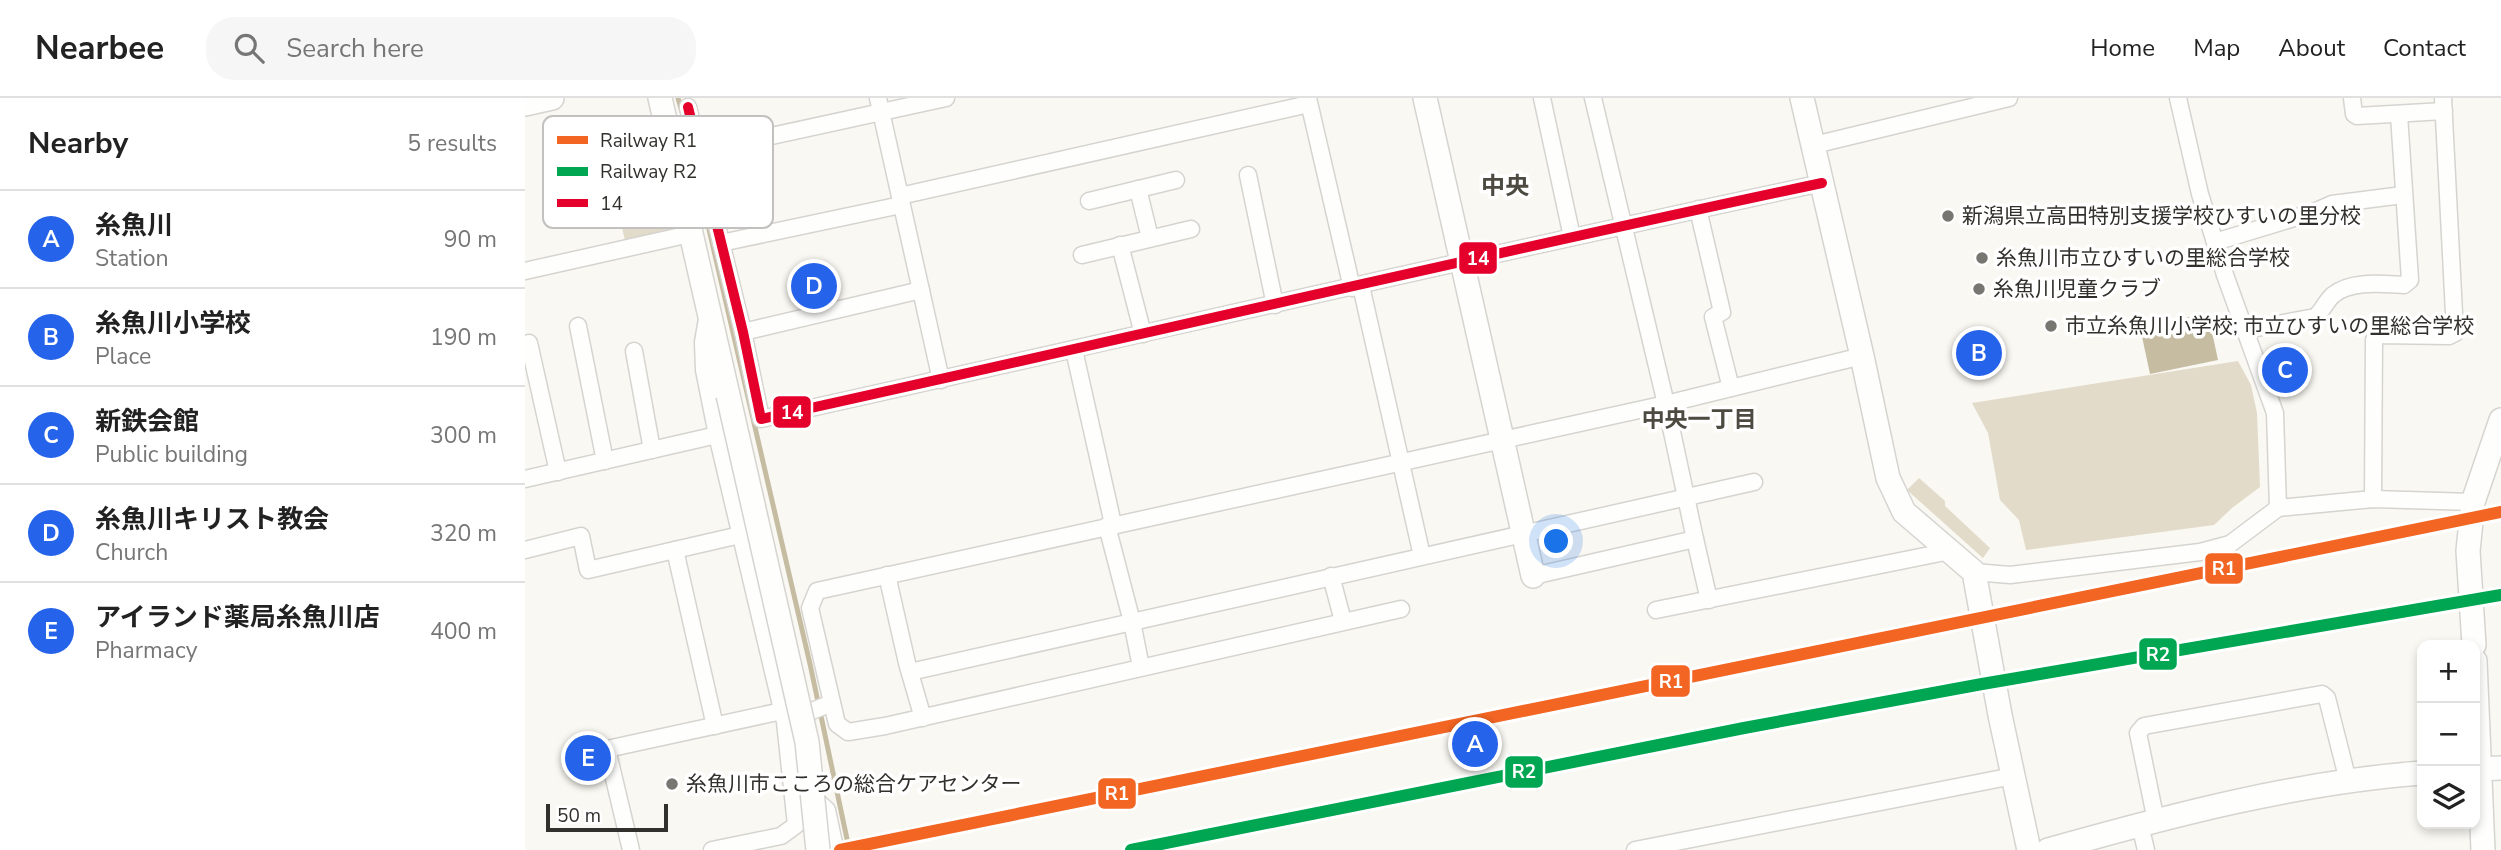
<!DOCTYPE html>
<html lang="en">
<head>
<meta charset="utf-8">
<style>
  body { margin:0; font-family:"Nunito Sans","Noto Sans JP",sans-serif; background:#f6f6f6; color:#222 }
  .controls { position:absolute; right:21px; bottom:21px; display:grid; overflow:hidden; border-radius:14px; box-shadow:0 4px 10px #0003 }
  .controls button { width:63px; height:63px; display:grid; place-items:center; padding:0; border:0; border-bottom:2px solid #e0e0e0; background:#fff; color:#222; font:35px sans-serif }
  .scale { position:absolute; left:21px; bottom:18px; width:122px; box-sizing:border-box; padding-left:7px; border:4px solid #32302c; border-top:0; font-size:19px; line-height:24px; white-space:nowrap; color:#32302c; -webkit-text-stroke:5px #fff; paint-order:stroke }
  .you { position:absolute; left:1032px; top:444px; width:24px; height:24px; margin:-18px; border:5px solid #fff; border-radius:50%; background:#1a73e8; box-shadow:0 0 0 10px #1a73e833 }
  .badge { display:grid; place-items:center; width:46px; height:46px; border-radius:50%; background:#2563eb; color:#fff; font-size:23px; font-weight:700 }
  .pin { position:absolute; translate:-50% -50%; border:4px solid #fff; box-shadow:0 2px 7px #0006 }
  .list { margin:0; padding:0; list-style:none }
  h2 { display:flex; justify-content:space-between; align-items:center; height:91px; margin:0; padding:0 28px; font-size:30px }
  h2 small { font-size:23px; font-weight:400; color:#767676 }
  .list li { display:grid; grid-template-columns:46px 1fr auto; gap:21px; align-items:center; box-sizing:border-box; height:98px; padding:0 28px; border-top:2px solid #e0e0e0 }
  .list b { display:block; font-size:26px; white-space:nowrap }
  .list p { margin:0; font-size:23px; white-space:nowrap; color:#767676 }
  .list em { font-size:23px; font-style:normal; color:#767676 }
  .icon { flex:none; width:38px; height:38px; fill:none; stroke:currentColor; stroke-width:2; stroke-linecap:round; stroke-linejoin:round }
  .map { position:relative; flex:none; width:1976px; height:752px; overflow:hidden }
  header { display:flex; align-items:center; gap:42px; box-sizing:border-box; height:98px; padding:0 35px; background:#fff; border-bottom:2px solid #e0e0e0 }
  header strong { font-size:33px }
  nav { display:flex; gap:38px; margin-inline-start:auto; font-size:24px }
  .search { width:490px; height:63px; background:#f6f6f6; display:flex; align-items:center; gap:18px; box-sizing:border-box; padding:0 24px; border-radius:28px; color:#767676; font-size:26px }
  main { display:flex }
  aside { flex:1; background:#fff }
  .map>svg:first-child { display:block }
  .green { fill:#e2dbc9 }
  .water { fill:#c5bca2 }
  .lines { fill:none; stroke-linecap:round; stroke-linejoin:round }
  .stream { stroke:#c5bca2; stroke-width:5 }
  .street-casing { stroke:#d6d4d0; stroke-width:19 }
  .secondary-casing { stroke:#d6d4d0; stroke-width:26 }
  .street { stroke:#fefefd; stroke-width:16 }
  .secondary { stroke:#fefefd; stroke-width:23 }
  .secondary-bridge-casing { stroke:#d6d4d0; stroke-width:26; stroke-linecap:butt }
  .secondary-bridge { stroke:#fefefd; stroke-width:23 }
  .bus-1-casing { stroke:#fff; stroke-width:16 }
  .bus-1 { stroke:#e4002b; stroke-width:10 }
  .rail-1-casing { stroke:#fff; stroke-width:18 }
  .rail-2-casing { stroke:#fff; stroke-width:18 }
  .rail-1 { stroke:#f26522; stroke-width:12 }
  .rail-2 { stroke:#00a651; stroke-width:12 }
  .poi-dot { fill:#787671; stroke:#fff; stroke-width:2.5 }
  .labels { text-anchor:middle; stroke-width:7; stroke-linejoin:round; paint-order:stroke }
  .poi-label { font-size:21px; fill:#32302c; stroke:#fff; text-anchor:start }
  .neighbourhood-label { font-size:23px; font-weight:bold; fill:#4d4a41; stroke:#fff }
  .quarter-label { font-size:24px; font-weight:bold; fill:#4d4a41; stroke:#fff }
  .key { fill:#fff; stroke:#c2c1c0; stroke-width:2 }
  .key-label { font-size:19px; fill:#32302c }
  .line-badge { stroke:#fff; stroke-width:2.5 }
  .badge-label { font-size:19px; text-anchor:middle; font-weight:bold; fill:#fff }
</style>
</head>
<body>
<header>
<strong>Nearbee</strong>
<div class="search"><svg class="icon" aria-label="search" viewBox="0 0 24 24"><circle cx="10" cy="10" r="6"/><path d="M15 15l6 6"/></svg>Search here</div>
<nav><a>Home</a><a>Map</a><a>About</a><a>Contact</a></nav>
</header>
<main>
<aside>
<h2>Nearby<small>5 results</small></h2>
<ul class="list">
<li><span class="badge">A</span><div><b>糸魚川</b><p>Station</p></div><em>90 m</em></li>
<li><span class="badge">B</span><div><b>糸魚川小学校</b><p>Place</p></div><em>190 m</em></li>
<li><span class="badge">C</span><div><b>新鉄会館</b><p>Public building</p></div><em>300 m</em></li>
<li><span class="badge">D</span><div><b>糸魚川キリスト教会</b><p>Church</p></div><em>320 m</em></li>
<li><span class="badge">E</span><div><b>アイランド薬局糸魚川店</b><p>Pharmacy</p></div><em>400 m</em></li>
</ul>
</aside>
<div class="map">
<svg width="1976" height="752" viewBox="0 0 1976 752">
  <rect width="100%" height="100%" fill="#faf8f2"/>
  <!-- green -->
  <g class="green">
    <polygon points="130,69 145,132 100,143 86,79"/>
    <polygon points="1713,263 1726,287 1732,315 1735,389 1707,410 1689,427 1501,452 1494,422 1475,402 1463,335 1447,305"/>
    <polygon points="1394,380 1420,403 1420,408 1465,450 1458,460 1382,392"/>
  </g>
  <!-- water -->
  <polygon class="water" points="1683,215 1693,262 1625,276 1615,229"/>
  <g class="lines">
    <!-- stream -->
    <g class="stream">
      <polyline points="153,0 157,14"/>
      <polyline points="163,41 285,566 322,741"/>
    </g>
    <defs>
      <g id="street">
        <polyline points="353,0 416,282"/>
        <polyline points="783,0 827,190"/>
        <polyline points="1017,0 1047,139"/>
        <polyline points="1653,0 1675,96 1700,177 1750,315 1753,410"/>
        <polyline points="1827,0 1829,16 1832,18 1919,13"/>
        <path d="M163 9 218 234 236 321C590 243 943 160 1297 85"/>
        <polyline points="1289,47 1484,0"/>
        <polyline points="173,54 421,0"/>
        <polyline points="723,77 750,207"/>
        <polyline points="613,91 625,140"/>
        <polyline points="375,98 784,6"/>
        <polyline points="564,103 651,82"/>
        <polyline points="1173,111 1197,214 1188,219 1206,290"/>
        <polyline points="1690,144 1789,114 1807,106 1878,97"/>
        <polyline points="196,145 376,107"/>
        <polyline points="595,147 618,236"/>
        <polyline points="557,157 666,131"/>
        <polyline points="0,173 165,136"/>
        <polyline points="836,188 897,458"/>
        <polyline points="182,221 178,244 179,272 192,337 260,624 271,727 256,738 187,752"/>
        <polyline points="53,228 80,363"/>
        <path d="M1721 232 1790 219C1798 213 1800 204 1808 197 1826 182 1857 186 1879 187L1885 182 1874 17"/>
        <polyline points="218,234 396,192"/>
        <polyline points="4,245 33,374"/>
        <polyline points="549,252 588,426"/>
        <polyline points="109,253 127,352"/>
        <polyline points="0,381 192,337"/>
        <polyline points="1848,401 1849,242 1853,237 1924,238 1930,235 1918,0"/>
        <polyline points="582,428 607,524 616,569"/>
        <polyline points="1170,441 1184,502"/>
        <polyline points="0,452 56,438 63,472 215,437"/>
        <polyline points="150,452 190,628"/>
        <polyline points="1449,474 1485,477 1675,454 1705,446 1753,410 1848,401 1948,404"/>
        <polyline points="362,477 382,565 398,620"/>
        <polyline points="806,478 818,523"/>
        <polyline points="1008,478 1170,441 1141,306 1068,0"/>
        <polyline points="876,511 360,628 323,634 312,626 285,510 292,493 1141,306 1337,258"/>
        <polyline points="1131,512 1425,453"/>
        <polyline points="385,574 1229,384"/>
        <polyline points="269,620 307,605"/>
        <polyline points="281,706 293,704 302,712 310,750"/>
        <polyline points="1631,723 1613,635 1619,628 1797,596 1802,600 1823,683"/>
        <polyline points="1615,727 1621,752"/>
        <polyline points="106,752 82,651 257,613"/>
        <polyline points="1110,752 1488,678"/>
      </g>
      <g id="secondary">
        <polyline points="135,0 203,297"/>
        <polyline points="900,0 1008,478"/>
        <polyline points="1277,0 1337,258 1363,380 1379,414 1449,474 1475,617 1504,752"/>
        <polyline points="0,6 27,0"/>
        <polyline points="1949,547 1943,453 1948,404 1976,322"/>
        <polyline points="1950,563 1958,752"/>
        <polyline points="1950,671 1976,670"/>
        <path d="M1523 752C1644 718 1772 684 1897 675"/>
      </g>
    </defs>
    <!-- street casing -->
    <use href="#street" class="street-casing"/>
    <!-- secondary casing -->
    <use href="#secondary" class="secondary-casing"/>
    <!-- street -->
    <use href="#street" class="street"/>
    <!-- secondary -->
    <use href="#secondary" class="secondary"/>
    <defs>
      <polyline id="secondary-bridge" points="203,297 282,644 293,752"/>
    </defs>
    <!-- secondary-bridge casing -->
    <use href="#secondary-bridge" class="secondary-bridge-casing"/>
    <!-- secondary-bridge -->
    <use href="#secondary-bridge" class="secondary-bridge"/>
    <defs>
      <path id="bus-1" d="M163 9 218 234 236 321C590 243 943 160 1297 85"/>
    </defs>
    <!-- bus-1 casing -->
    <use href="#bus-1" class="bus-1-casing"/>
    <!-- bus-1 -->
    <use href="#bus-1" class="bus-1"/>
    <defs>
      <polyline id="rail-1" points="315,752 1976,414"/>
      <polyline id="rail-2" points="606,752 1219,630 1457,586 1976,497"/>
    </defs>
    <!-- rail-1 casing -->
    <use href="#rail-1" class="rail-1-casing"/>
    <!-- rail-2 casing -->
    <use href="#rail-2" class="rail-2-casing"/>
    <!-- rail-1 -->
    <use href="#rail-1" class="rail-1"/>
    <!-- rail-2 -->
    <use href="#rail-2" class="rail-2"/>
  </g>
  <!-- markers -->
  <g class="poi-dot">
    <circle cx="1423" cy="118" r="7"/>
    <circle cx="1457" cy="160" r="7"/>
    <circle cx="1454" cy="191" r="7"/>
    <circle cx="1526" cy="228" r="7"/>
    <circle cx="147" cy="686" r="7"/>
  </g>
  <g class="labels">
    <!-- poi labels -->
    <g class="poi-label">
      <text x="1437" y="125">新潟県立高田特別支援学校ひすいの里分校</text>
      <text x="1471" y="167">糸魚川市立ひすいの里総合学校</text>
      <text x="1468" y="198">糸魚川児童クラブ</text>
      <text x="1540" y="235">市立糸魚川小学校; 市立ひすいの里総合学校</text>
      <text x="161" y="693">糸魚川市こころの総合ケアセンター</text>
    </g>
    <!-- neighbourhood labels -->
    <g class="neighbourhood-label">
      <text x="1174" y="329">中央一丁目</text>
    </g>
    <!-- quarter labels -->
    <g class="quarter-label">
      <text x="980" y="96">中央</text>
    </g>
  </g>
  <!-- legend -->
  <rect x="18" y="18" width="230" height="112" rx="10" class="key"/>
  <rect x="32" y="38" width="31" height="8" fill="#f26522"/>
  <rect x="32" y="69" width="31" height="9" fill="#00a651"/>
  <rect x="32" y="101" width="31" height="8" fill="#e4002b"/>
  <g class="key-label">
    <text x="75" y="49">Railway R1</text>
    <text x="75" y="80">Railway R2</text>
    <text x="75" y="112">14</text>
  </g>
  <g class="line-badge">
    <rect x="933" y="143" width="40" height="34" rx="7" fill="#e4002b"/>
    <rect x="247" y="297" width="40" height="34" rx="7" fill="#e4002b"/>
    <rect x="1679" y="454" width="40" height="33" rx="7" fill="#f26522"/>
    <rect x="1613" y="539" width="40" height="34" rx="7" fill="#00a651"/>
    <rect x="1125" y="566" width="41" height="34" rx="7" fill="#f26522"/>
    <rect x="979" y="657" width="40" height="34" rx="7" fill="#00a651"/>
    <rect x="572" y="679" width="40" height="33" rx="7" fill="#f26522"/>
  </g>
  <g class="badge-label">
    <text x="953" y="167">14</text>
    <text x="267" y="321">14</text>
    <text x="1699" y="477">R1</text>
    <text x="1633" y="563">R2</text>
    <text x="1146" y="590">R1</text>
    <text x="999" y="680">R2</text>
    <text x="592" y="702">R1</text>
  </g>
</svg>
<div class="controls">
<button>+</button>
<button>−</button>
<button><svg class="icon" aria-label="layers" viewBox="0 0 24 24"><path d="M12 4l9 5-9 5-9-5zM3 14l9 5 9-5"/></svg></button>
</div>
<div class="scale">50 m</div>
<div class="you"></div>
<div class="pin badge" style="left:950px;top:646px">A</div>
<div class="pin badge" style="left:1454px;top:255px">B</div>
<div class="pin badge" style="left:1760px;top:272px">C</div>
<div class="pin badge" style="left:289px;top:188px">D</div>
<div class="pin badge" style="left:63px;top:660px">E</div>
</div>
</main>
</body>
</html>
